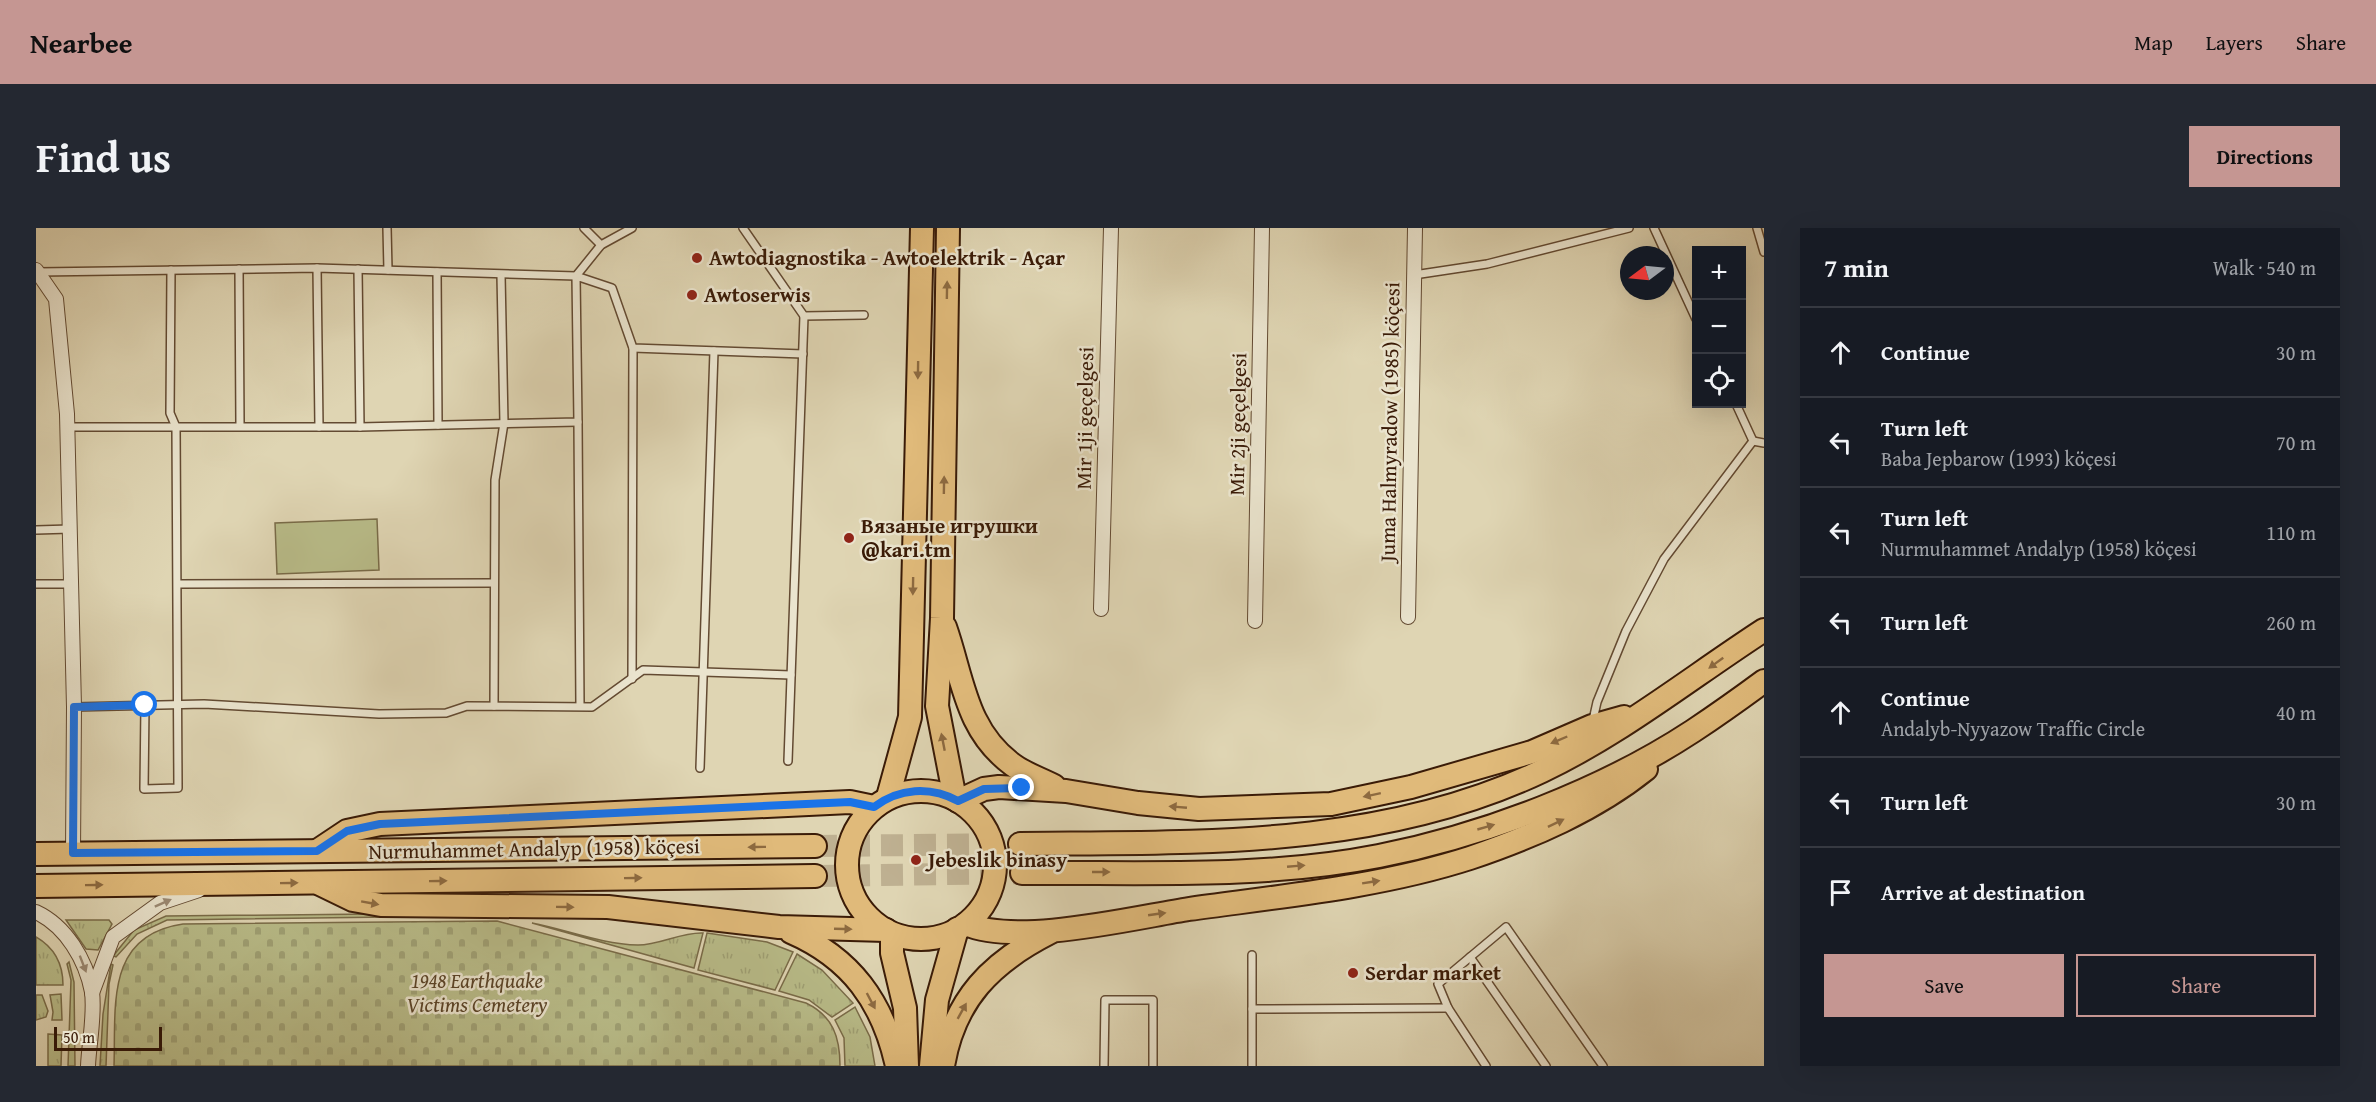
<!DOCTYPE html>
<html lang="en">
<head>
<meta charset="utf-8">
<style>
  body { margin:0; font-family:"Gentium Book Plus",serif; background:#242831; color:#f1f3f6 }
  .controls { position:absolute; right:18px; top:18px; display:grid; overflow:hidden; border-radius:0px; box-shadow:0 6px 24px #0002 }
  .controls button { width:54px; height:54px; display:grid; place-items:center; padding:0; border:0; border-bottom:2px solid #363941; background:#171b24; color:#f1f3f6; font:30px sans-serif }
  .compass { position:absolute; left:1584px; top:18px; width:54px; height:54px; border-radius:50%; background:#171b24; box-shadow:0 6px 24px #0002; rotate:254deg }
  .scale { position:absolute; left:18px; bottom:15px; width:108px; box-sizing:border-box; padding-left:6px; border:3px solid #3a1b07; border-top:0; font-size:16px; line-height:21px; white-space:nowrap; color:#3a1b07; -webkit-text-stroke:4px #eae4ce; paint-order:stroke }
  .stop { position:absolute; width:18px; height:18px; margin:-14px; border:4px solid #1a73e8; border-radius:50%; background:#fff }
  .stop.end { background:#1a73e8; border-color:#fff; box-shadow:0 2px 6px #0008 }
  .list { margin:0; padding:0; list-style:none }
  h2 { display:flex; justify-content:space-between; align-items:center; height:78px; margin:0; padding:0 24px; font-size:26px }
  h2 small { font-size:20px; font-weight:400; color:#9ea1a6 }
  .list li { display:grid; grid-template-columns:39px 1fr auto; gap:18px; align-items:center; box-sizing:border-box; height:90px; padding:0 24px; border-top:2px solid #363941 }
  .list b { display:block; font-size:22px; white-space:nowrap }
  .list p { margin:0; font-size:20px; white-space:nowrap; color:#9ea1a6 }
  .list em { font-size:20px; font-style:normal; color:#9ea1a6 }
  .actions { display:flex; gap:12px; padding:18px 24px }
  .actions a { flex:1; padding:14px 0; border:2px solid #c59692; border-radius:0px; text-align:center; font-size:21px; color:#c59692 }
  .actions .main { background:#c59692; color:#111 }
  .icon { flex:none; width:33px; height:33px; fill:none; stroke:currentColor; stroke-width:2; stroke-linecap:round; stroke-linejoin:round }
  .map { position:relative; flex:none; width:1728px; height:838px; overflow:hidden; border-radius:0px }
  header { display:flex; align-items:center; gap:36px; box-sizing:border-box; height:84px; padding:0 30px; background:#c59692; color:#111 }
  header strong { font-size:28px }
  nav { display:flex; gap:33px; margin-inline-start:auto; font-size:21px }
  .intro { display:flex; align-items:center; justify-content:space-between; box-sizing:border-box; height:144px; padding:0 36px }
  h1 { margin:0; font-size:42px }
  .button { padding:15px 27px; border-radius:0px; background:#c59692; color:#111; font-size:21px; font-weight:700 }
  main { display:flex; gap:36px; padding:0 36px }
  aside { flex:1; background:#171b24; border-radius:0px; box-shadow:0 6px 24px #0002 }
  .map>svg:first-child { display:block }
  .grass { fill:url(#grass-tufts); stroke:#796b48; stroke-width:1.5 }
  .cemetery { fill:url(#cemetery-stones); stroke:#796b48; stroke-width:1.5 }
  .garden { fill:#b8bb88; stroke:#796b48; stroke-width:1.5 }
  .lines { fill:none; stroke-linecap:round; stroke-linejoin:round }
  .primary-tunnel { stroke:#beb091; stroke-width:22; stroke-dasharray:22 11; stroke-linecap:butt }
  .service-casing { stroke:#634a32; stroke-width:10 }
  .minor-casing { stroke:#634a32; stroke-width:16 }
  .primary-casing { stroke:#3a1b07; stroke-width:26 }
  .service { stroke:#eae4ce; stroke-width:7 }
  .minor { stroke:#eae4ce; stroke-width:14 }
  .primary { stroke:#e0ba7a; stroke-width:22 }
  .oneway { fill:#8d6a40 }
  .oneway2 { fill:#9b8a74 }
  .route { stroke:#1a73e8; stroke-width:8 }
  .poi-dot { fill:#8f2418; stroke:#eae4ce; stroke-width:2 }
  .labels { text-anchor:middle; stroke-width:5; stroke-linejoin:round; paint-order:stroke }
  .poi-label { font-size:21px; font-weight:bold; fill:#3a1b07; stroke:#eae4ce; text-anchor:start }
  .street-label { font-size:21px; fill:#3a1b07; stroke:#eae4ce }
  .park-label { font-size:21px; font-style:italic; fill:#5a4327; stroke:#eae4ce }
</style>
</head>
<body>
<header>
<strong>Nearbee</strong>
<nav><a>Map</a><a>Layers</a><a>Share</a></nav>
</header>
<div class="intro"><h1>Find us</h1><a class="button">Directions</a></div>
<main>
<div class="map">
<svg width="1728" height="838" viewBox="0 0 1728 838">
  <defs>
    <pattern id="grass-tufts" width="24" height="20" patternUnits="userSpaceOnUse" patternTransform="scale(1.5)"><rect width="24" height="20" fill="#b8bb88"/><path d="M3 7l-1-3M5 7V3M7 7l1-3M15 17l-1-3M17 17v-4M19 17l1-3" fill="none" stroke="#9fa074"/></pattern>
    <pattern id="cemetery-stones" width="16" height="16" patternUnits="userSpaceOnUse" patternTransform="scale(1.5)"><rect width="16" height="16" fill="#b8bb88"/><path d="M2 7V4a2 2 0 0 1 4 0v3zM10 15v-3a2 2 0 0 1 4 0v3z" fill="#9fa074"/></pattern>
  </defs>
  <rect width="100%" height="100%" fill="#dfd5b3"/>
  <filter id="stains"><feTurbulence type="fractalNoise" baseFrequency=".00333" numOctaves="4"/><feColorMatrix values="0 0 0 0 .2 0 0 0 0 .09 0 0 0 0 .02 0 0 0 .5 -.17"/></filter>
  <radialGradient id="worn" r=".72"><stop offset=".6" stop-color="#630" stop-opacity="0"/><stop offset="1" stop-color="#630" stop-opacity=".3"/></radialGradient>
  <!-- grass -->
  <g class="grass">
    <polygon points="432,685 432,688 131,692 101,706 80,729 77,728 98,702 130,688"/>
    <polygon points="30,692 73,692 76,696 62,722 50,721"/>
    <path d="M496 695C532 702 565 716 602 717 624 717 645 704 667 705L658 740Z"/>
    <polygon points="671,705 731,714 757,724 739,762 662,742"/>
    <path d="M0 709C19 720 27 736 27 757H0Z"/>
    <polygon points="761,726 786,742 817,775 796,789 773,772 743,763"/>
    <polygon points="33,734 38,754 39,838 32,838 35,752 31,736"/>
    <polygon points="75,736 77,737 73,756 70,838 64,838 67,786"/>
    <polygon points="25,766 26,792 16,792 17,784 14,767"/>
    <polygon points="0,767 6,767 12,783 10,789 0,792"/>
    <polygon points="819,779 834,809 839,838 809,838 808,810 799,792"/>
    <polygon points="12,806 26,807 25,838 12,838"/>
  </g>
  <!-- cemetery -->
  <path class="cemetery" d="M461 693 770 775C797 788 804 809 804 838H78C80 778 69 707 147 696Z"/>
  <!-- garden -->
  <polygon class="garden" points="341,291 343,342 241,346 239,295"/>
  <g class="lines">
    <!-- primary-tunnel -->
    <g class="primary-tunnel">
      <polyline points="779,618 984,616"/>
      <polyline points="779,648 986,645"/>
    </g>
    <defs>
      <g id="service">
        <polyline points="351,0 352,42"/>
        <polyline points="548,0 565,17"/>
        <polyline points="707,0 768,88 828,87"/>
        <polyline points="1618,0 1660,91"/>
        <polyline points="1721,0 1728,24"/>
        <polyline points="281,40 283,199"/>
        <polyline points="203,41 204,197"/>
        <polyline points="322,41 324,199"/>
        <polyline points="3,44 281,40 540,48 565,17 596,0"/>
        <polyline points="401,44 402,197"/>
        <polyline points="1378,47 1451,36 1593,0"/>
        <polyline points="1700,176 1717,213"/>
        <polyline points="542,194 544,478"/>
        <polyline points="31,199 324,199 542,194 540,48 576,60 597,120 767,126"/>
        <polyline points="1717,213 1728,215"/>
        <polyline points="0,302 34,301"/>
        <polyline points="0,356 35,356"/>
        <polyline points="142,356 457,355"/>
        <polyline points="596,451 597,120"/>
        <polyline points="109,477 108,561 142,560 140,199 134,185 135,42"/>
        <polyline points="458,478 459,252 468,195 465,47"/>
        <polyline points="38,479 168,476 343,486 410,485 431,478 556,479 607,442 755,447"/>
        <polyline points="1557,492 1561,474 1590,403 1628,331 1717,213"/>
        <polyline points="752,533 768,88"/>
        <polyline points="664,540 678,123"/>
        <polyline points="1434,729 1510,838"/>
        <polyline points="1216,781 1412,780"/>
        <polyline points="1068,838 1069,772 1117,772 1117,838"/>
        <polyline points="1216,838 1216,727"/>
        <polyline points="1450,838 1412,780 1402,756 1470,699 1567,838"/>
      </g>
      <g id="minor">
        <polyline points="0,42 20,71 31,186 38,479 37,625"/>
        <polyline points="1065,381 1075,0"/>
        <polyline points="1372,389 1379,0"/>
        <polyline points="1219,393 1226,0"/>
        <path d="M0 684C30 698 50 732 56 764 59 787 53 815 52 838"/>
        <polyline points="56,765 77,709 124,675 163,662"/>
      </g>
      <g id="primary">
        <polyline points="912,0 906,390 901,478 919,571"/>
        <path d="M909 399C927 450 929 502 977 537 989 546 1005 551 1018 558"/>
        <circle cx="885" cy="637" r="74"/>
        <polyline points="852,569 874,489 886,0"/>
        <polyline points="922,573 948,561 963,559 1030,563 1102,575 1163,581 1295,576 1375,559 1496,524 1556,498 1588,489"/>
        <path d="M984 616C1160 614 1342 621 1506 543 1586 505 1654 450 1728 402"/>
        <polyline points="281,623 311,603 344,596 814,574 838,579"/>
        <polyline points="0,626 779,618"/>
        <path d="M986 645C1104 644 1226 651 1343 628 1449 607 1567 562 1657 503 1681 487 1705 470 1728 453"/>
        <polyline points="284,656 317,672 345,677 572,679 743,699 850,702"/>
        <polyline points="0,658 779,648"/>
        <path d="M930 696C982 718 1096 690 1153 681 1247 668 1344 659 1434 630 1496 609 1559 582 1610 541"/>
        <path d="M755 704C815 730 847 774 861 838"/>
        <polyline points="856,706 856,725 869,780 871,838"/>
        <polyline points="895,838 901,772 921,701"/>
        <path d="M907 838C918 771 956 734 1013 705"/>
      </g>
    </defs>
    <!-- service casing -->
    <use href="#service" class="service-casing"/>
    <!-- minor casing -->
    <use href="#minor" class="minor-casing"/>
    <!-- primary casing -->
    <use href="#primary" class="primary-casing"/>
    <!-- service -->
    <use href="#service" class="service"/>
    <!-- minor -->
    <use href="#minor" class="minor"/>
    <!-- primary -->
    <use href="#primary" class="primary"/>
  </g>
  <!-- one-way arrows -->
  <defs><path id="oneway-solid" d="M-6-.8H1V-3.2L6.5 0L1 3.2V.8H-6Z" transform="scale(1.5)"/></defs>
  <g class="oneway">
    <use href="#oneway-solid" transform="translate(911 62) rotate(-89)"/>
    <use href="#oneway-solid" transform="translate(882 142) rotate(91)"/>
    <use href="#oneway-solid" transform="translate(908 257) rotate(-89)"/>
    <use href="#oneway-solid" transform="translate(877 358) rotate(91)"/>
    <use href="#oneway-solid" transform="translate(1680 435) rotate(144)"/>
    <use href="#oneway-solid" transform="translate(1523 512) rotate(157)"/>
    <use href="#oneway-solid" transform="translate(907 514) rotate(-101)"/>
    <use href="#oneway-solid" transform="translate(1336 567) rotate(168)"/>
    <use href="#oneway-solid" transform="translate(1142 579) rotate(-175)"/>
    <use href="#oneway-solid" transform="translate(1520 595) rotate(-26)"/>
    <use href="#oneway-solid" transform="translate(1450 599) rotate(-16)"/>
    <use href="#oneway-solid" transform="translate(721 619) rotate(179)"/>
    <use href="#oneway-solid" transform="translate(1260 638) rotate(-5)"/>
    <use href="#oneway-solid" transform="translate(1065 644)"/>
    <use href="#oneway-solid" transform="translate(597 650) rotate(-1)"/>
    <use href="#oneway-solid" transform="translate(402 653) rotate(-1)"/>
    <use href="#oneway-solid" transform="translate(1335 654) rotate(-9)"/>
    <use href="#oneway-solid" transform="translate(253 655) rotate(-1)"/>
    <use href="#oneway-solid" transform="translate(58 657) rotate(-1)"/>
    <use href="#oneway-solid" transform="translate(334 675) rotate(10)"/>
    <use href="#oneway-solid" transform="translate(529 679) rotate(1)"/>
    <use href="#oneway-solid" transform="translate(1121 686) rotate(-8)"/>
    <use href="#oneway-solid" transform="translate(807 701) rotate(2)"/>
    <use href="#oneway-solid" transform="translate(835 773) rotate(62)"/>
    <use href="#oneway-solid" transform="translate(926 783) rotate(-61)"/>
  </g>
  <g class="oneway2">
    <use href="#oneway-solid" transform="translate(127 675) rotate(-24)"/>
    <use href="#oneway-solid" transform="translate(47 736) rotate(69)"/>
  </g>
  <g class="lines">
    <!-- route -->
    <path class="route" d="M109 477 38 479 37 625 281 623 311 603 344 596 814 574 838 579C863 560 894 558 922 573L948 561 986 560"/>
  </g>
  <!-- markers -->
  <g class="poi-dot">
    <circle cx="661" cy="30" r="6"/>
    <circle cx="656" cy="67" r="6"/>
    <circle cx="813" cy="310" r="6"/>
    <circle cx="880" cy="632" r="6"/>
    <circle cx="1317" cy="745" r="6"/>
  </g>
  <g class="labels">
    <!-- poi labels -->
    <g class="poi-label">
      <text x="673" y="37">Awtodiagnostika - Awtoelektrik - Açar</text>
      <text x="668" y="74">Awtoserwis</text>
      <text x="825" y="305">Вязаные игрушки<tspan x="825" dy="24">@kari.tm</tspan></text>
      <text x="892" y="639">Jebeslik binasy</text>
      <text x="1329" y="752">Serdar market</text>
    </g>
    <!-- street labels -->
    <g class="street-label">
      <text transform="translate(1049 190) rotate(-89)" y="7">Mir 1ji geçelgesi</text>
      <text transform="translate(1354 194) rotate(-89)" y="7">Juma Halmyradow (1985) köçesi</text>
      <text transform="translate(1202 196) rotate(-89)" y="7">Mir 2ji geçelgesi</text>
      <text transform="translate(498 621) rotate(-1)" y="7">Nurmuhammet Andalyp (1958) köçesi</text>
    </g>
    <!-- park labels -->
    <g class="park-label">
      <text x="441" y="760">1948 Earthquake<tspan x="441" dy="24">Victims Cemetery</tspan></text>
    </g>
  </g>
  <rect width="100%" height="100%" filter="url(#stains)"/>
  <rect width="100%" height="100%" fill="url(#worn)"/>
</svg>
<div class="controls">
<button>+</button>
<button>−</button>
<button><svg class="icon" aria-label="locate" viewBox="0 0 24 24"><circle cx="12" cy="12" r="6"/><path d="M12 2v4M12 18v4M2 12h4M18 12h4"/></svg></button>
</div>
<svg class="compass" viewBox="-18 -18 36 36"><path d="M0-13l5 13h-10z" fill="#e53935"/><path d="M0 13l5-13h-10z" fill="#9ea1a6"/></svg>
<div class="scale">50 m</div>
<div class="stop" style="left:109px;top:477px"></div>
<div class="stop end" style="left:986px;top:560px"></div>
</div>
<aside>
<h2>7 min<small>Walk · 540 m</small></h2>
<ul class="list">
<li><svg class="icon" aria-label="ahead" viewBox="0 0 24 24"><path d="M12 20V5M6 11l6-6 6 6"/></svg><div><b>Continue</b></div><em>30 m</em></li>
<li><svg class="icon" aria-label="left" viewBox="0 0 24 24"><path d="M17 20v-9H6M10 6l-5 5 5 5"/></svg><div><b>Turn left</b><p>Baba Jepbarow (1993) köçesi</p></div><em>70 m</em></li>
<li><svg class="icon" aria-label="left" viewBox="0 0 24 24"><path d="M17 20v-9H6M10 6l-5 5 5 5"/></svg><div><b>Turn left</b><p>Nurmuhammet Andalyp (1958) köçesi</p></div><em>110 m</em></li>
<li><svg class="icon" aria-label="left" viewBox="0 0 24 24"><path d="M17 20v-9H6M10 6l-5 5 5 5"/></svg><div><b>Turn left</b></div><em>260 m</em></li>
<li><svg class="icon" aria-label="ahead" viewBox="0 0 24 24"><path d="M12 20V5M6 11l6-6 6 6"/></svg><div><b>Continue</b><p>Andalyb-Nyyazow Traffic Circle</p></div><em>40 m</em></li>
<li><svg class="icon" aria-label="left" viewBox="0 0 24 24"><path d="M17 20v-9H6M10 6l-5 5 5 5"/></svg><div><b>Turn left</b></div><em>30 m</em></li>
<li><svg class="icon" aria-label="arrive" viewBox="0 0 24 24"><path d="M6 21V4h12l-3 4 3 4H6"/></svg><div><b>Arrive at destination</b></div></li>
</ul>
<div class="actions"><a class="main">Save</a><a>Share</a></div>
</aside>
</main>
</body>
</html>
